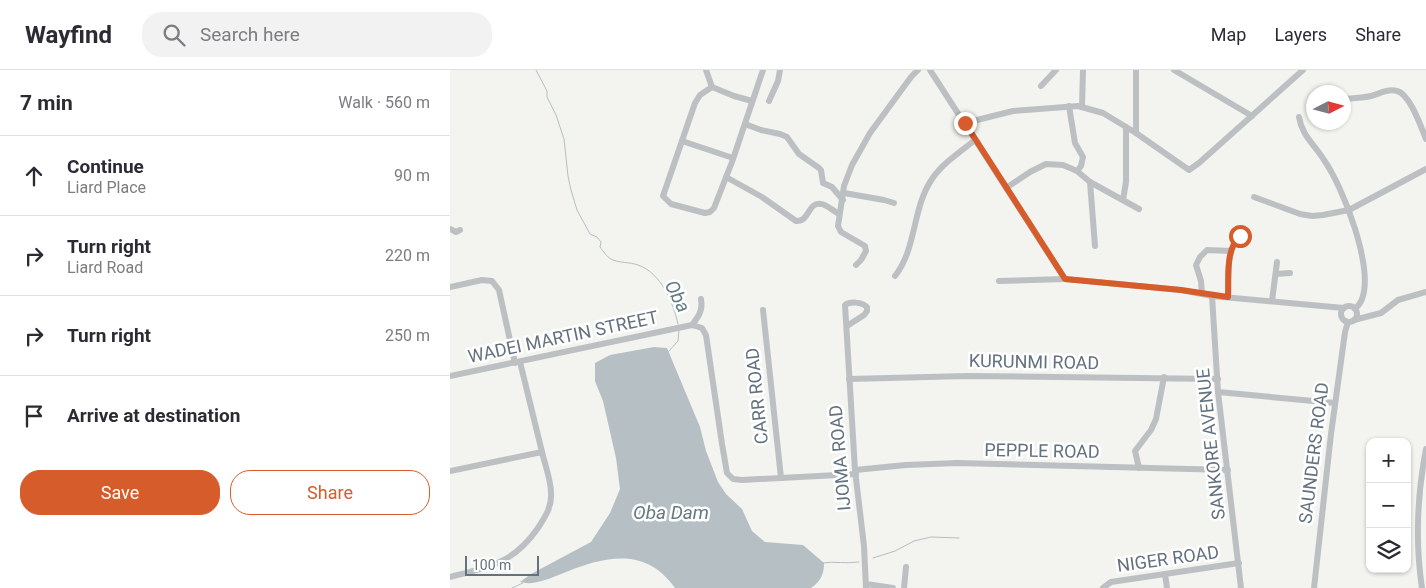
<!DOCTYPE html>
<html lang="en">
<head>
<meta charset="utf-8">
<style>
  body { margin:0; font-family:Roboto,sans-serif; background:#f2f2f3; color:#2b2b33 }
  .controls { position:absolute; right:15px; bottom:15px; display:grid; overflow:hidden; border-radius:10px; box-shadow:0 1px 4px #0004 }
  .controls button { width:45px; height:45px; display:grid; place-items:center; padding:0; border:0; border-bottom:1px solid #e1e1e2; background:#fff; color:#2b2b33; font:25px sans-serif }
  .compass { position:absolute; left:856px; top:15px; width:45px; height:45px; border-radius:50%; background:#fff; box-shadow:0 1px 4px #0004; rotate:84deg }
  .scale { position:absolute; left:15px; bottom:12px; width:74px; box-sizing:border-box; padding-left:5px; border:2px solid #64727f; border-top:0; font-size:14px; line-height:18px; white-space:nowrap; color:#64727f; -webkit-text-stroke:4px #fff; paint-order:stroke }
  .stop { position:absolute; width:15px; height:15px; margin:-11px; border:4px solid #d75c2b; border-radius:50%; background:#fff }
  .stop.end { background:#d75c2b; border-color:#fff; box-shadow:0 1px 5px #0008 }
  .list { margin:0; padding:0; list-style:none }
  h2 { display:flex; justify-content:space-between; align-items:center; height:65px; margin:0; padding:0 20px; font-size:21px }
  h2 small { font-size:16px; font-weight:400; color:#7c7c81 }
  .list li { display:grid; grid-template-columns:32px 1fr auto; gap:15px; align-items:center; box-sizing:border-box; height:80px; padding:0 20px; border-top:1px solid #e1e1e2 }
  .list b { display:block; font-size:19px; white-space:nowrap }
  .list p { margin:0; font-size:16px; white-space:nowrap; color:#7c7c81 }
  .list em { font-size:16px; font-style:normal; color:#7c7c81 }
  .actions { display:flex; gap:10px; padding:15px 20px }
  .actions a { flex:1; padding:11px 0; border:1px solid #d75c2b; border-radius:20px; text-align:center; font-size:18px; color:#d75c2b }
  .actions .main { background:#d75c2b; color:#fff }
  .icon { flex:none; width:28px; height:28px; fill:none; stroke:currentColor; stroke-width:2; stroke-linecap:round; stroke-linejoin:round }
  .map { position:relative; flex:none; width:976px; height:518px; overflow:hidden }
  header { display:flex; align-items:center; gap:30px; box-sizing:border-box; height:70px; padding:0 25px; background:#fff; border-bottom:1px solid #e1e1e2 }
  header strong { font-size:24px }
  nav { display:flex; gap:28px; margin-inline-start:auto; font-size:18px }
  .search { width:350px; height:45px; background:#f2f2f3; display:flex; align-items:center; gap:12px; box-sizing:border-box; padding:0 18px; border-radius:20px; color:#7c7c81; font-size:19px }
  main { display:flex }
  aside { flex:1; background:#fff }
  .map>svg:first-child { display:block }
  .water { fill:#b5bfc4 }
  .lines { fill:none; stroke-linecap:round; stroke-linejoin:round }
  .stream { stroke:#b5bfc4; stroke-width:1 }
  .minor { stroke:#bcc0c3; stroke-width:6 }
  .route { stroke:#d75c2b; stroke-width:6 }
  .labels { text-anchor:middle; stroke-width:5; stroke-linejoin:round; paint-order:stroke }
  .street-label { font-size:18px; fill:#64727f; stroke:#fff }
  .water-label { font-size:19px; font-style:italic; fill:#647a83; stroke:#fff }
</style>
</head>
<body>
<header>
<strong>Wayfind</strong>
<div class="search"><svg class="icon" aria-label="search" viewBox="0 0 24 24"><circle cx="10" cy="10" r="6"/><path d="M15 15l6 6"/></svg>Search here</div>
<nav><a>Map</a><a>Layers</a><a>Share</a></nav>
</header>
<main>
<aside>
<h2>7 min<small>Walk · 560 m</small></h2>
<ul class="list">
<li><svg class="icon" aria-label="ahead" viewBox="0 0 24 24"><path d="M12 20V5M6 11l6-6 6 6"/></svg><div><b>Continue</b><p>Liard Place</p></div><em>90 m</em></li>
<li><svg class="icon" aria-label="right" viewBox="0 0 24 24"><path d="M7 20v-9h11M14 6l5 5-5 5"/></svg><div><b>Turn right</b><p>Liard Road</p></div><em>220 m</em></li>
<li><svg class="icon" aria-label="right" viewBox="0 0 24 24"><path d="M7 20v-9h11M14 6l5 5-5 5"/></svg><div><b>Turn right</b></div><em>250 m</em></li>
<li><svg class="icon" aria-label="arrive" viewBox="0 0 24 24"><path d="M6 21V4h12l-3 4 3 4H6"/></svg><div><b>Arrive at destination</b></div></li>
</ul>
<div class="actions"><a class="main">Save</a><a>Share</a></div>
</aside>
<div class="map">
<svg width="976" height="518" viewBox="0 0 976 518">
  <rect width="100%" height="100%" fill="#f3f3ef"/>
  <!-- water -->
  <path class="water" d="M204 277 217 278 250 357 256 381 268 412 276 424 292 439 302 461 315 472 353 475 374 493C374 505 370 512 361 518H225C195 475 152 487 111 504 99 509 82 516 70 512L81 504 141 472 160 443 170 419 166 388 153 331 145 311V293L160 285Z"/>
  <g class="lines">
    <!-- stream -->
    <g class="stream">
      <path d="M86 0 97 21V27L106 45 114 69 118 106 121 120 127 140 140 164 147 167 151 172 150 177C153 181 157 187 161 189 168 193 180 192 188 195 211 203 223 232 228 254"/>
      <polyline points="218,282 228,271 229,260"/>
      <polyline points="423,488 445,481 464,471 481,467 509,468"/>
      <path d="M372 493C385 491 396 494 409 492"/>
      <polyline points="62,518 73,513"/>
    </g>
    <!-- minor -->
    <g class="minor">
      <polyline points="256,0 262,17 284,26 302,31"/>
      <polyline points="480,0 615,209 731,220 762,226 894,238"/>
      <polyline points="724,0 802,46"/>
      <polyline points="591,16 606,0"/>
      <polyline points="262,17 250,25 245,33 213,126 221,134 255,143 260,142 264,138 282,92 313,0"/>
      <path d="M894 29C902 28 912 28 921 26 929 24 938 18 947 21 960 24 971 57 976 69"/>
      <polyline points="319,31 328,11 330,0"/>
      <polyline points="619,36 625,73 633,87 631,96 627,101"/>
      <polyline points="632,37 633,0"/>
      <path d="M849 47C852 66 864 74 874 90 893 117 924 197 912 229 911 232 908 236 905 239"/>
      <polyline points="515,53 563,41 628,36 653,43 686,63 739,100 749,93 853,0"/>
      <polyline points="295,54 311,60 330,64 337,67 349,84 369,98 371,100 373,113 382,117 393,130"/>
      <polyline points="686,63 686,0"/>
      <polyline points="232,71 283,88"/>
      <path d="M276 107 312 127 346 151C360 152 357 132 371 134 376 134 383 141 389 144"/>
      <polyline points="640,112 645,176"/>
      <polyline points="556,118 580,102 596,94 613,95 627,101 640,112 689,139"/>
      <polyline points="394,123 434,130 444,133"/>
      <polyline points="804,127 850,144 862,146 873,145 899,140 976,99"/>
      <polyline points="673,130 676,112 676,57"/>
      <polyline points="0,159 6,162 10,160"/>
      <polyline points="406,195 411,190 416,181 415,176 391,162 388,156 394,116 402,95 420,63 461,7 468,0"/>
      <polyline points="826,204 840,203"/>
      <path d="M445 206C467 178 462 138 482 109 492 94 511 81 525 70"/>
      <polyline points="549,211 615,209"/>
      <polyline points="0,217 32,210 42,211 49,220 65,293"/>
      <polyline points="752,224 751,211 746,195 750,187 757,180 781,181"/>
      <polyline points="762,226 768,322 791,518"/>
      <path d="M778 227C779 208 775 180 790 166"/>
      <polyline points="822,231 827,192"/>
      <circle cx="899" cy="244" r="8"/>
      <polyline points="313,240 331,408"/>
      <polyline points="904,250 931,243 948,230 976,222"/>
      <path d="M242 255C249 246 253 240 251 229"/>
      <path d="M397 256 414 245 417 241V237C412 232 400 231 395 235L405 400 414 476 416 518"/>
      <polyline points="0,306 242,255 252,258 256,265 272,374 277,403 283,409 292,410 406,404"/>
      <polyline points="399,309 517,306 768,309"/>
      <polyline points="768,322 885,333"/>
      <polyline points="689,398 685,381 701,360 706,349 714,307"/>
      <polyline points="405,400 456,395 507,393 778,400"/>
      <polyline points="0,401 92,382 70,292"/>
      <polyline points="715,504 717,518"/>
      <path d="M0 507C39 497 63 494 88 458 95 447 102 437 101 423 101 410 95 395 92 382"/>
      <polyline points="416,514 443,518"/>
      <polyline points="454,518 456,497"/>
      <polyline points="653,518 661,512 789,493"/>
      <polyline points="864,518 881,364 895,262 898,252"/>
      <path d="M972 518C965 471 967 426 976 379"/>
    </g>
  </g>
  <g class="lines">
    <!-- route -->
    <path class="route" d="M515 53 615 209 731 220 778 227C779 208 775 180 790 166"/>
  </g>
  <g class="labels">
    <!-- street labels -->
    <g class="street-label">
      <text transform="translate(113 267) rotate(-12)" y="6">WADEI MARTIN STREET</text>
      <text transform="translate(584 292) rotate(1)" y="6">KURUNMI ROAD</text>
      <text transform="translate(307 326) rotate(-96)" y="6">CARR ROAD</text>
      <text transform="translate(761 374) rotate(-96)" y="6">SANKORE AVENUE</text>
      <text transform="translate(592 381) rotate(1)" y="6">PEPPLE ROAD</text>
      <text transform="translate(864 383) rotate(-83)" y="6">SAUNDERS ROAD</text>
      <text transform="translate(390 388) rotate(-95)" y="6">IJOMA ROAD</text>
      <text transform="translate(718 489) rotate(-8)" y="6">NIGER ROAD</text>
    </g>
    <!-- water labels -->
    <g class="water-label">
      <text transform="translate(228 226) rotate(63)" y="7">Oba</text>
      <text x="221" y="449">Oba Dam</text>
    </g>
  </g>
</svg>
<div class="controls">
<button>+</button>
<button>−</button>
<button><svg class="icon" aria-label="layers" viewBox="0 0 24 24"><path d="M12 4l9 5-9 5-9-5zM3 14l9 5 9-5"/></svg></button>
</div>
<svg class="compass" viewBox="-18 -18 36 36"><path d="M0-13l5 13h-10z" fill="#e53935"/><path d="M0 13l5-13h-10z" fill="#7c7c81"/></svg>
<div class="scale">100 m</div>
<div class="stop" style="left:790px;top:166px"></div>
<div class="stop end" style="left:515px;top:53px"></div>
</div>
</main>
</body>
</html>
